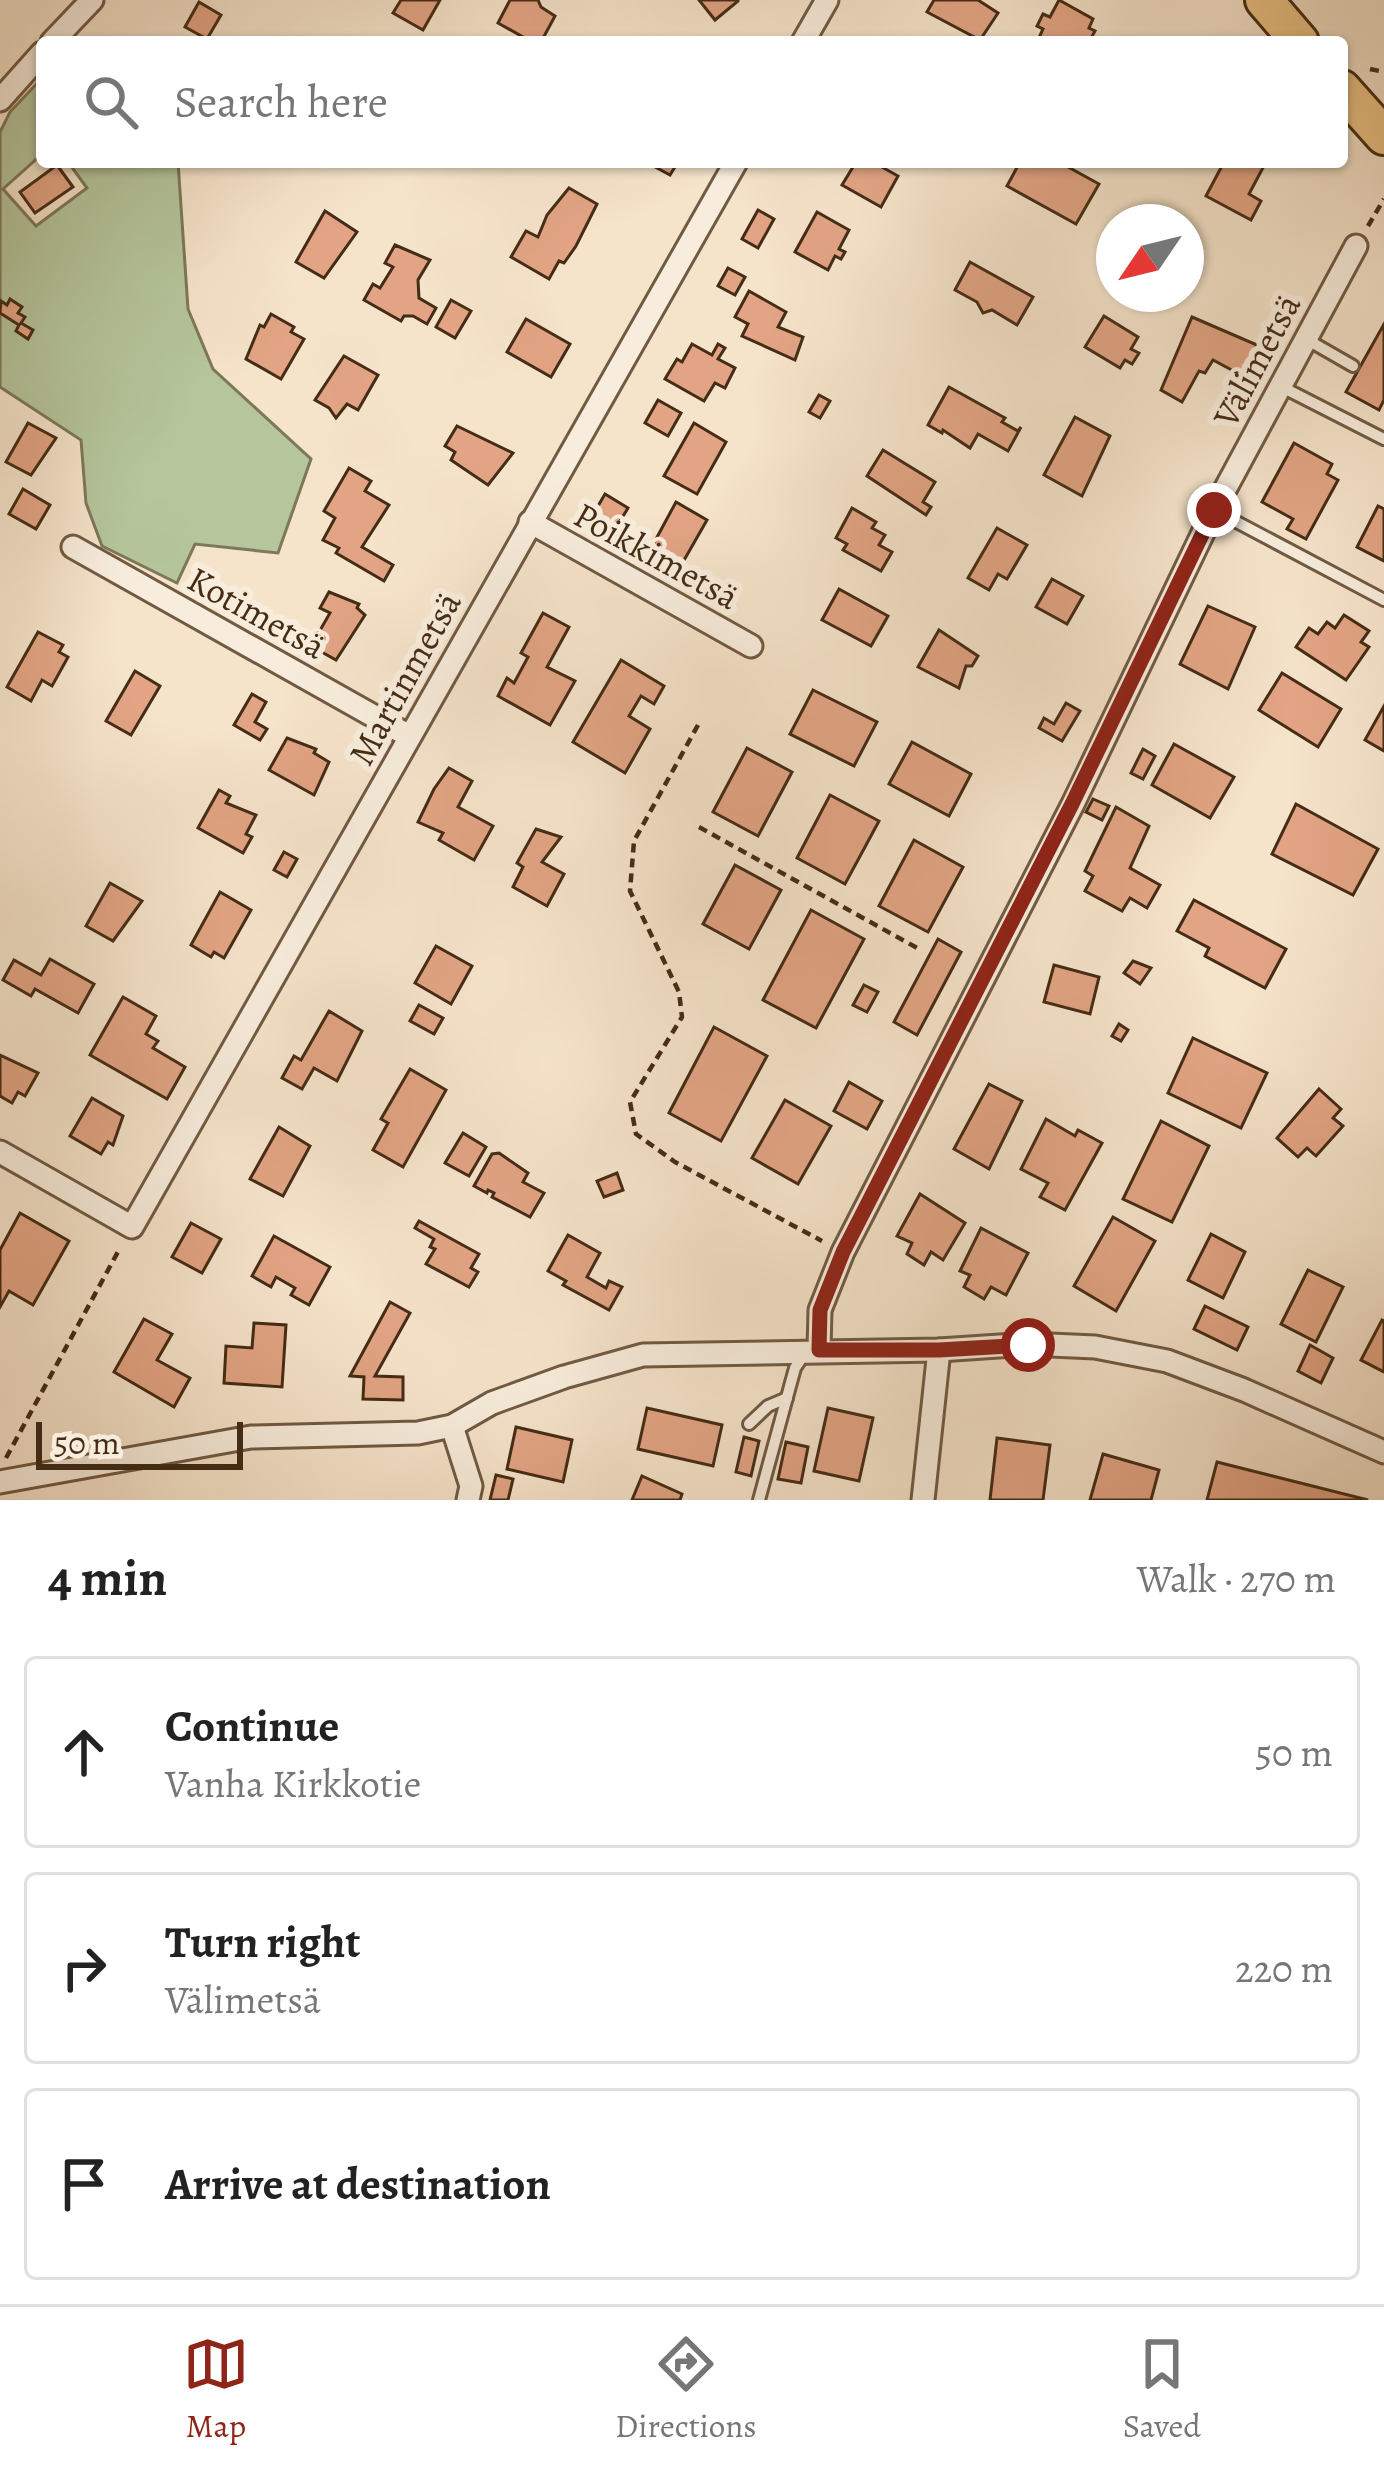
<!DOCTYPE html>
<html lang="en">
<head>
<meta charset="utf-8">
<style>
  body { margin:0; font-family:Alegreya,serif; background:#f6f6f6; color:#222 }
  .compass { position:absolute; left:1096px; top:204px; width:108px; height:108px; border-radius:50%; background:#fff; box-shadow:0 3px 9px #0004; rotate:235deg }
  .scale { position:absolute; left:36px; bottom:30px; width:207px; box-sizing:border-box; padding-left:12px; border:6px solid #452c15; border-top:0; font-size:33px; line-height:42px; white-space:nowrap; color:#452c15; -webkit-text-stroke:9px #f8eddd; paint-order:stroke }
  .stop { position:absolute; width:36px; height:36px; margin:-27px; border:9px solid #8f2418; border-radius:50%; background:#fff }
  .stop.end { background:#8f2418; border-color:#fff; box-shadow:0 3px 12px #0008 }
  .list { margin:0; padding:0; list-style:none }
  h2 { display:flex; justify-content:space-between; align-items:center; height:156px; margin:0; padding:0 48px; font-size:51px }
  h2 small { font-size:39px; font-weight:400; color:#767676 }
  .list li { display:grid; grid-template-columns:78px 1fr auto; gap:36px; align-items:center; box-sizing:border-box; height:192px; margin:0 24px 24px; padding:0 24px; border:3px solid #e0e0e0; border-radius:12px }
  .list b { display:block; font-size:45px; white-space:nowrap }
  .list p { margin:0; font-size:39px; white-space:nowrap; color:#767676 }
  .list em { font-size:39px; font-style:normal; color:#767676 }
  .icon { flex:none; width:66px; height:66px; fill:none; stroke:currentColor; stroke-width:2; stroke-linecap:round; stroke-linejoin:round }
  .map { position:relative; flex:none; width:1384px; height:1500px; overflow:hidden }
  .search { position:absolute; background:#fff; box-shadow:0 3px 9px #0004; left:36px; right:36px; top:36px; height:132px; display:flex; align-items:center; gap:30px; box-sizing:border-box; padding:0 42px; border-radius:12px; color:#767676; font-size:45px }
  .sheet { height:804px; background:#fff }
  nav { display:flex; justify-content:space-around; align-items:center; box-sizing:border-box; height:168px; border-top:3px solid #e0e0e0; background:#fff; font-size:33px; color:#767676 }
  nav a { display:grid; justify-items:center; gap:6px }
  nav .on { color:#8f2418 }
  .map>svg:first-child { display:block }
  .green { fill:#b5c59c; stroke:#7d7858; stroke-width:3 }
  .building { fill:#e2a484; stroke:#452c15; stroke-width:3 }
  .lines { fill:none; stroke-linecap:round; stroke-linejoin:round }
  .lane-casing { stroke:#715a42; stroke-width:16 }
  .street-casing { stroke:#715a42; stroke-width:27 }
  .primary-casing { stroke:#452c15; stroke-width:42 }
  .path { stroke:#452c15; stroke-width:4.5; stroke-dasharray:9 6; stroke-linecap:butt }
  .lane { stroke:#f8eddd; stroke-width:10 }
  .street { stroke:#f8eddd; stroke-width:21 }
  .primary { stroke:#eac285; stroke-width:36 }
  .route { stroke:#8f2418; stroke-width:15 }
  .labels { text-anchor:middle; stroke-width:12; stroke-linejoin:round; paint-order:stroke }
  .street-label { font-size:36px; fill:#452c15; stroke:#f8eddd }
</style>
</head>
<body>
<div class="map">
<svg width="1384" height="1500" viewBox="0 0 1384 1500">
  <rect width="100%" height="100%" fill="#f5e3ca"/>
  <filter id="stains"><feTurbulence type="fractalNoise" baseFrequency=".00167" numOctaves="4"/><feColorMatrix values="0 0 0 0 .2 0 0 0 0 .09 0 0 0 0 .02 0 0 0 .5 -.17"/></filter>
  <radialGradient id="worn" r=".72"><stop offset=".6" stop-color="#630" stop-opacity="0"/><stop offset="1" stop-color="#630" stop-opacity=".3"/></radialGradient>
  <!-- green -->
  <polygon class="green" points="42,78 42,154 3,189 36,226 87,188 68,162 178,162 188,309 213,369 311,459 278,553 195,544 177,583 102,546 86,503 81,440 0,387 0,132 10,112"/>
  <!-- building -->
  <g class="building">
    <polygon points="401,0 440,0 423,30 393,13"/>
    <polygon points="510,0 538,0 541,7 555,16 541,42 532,42 498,23"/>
    <polygon points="699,0 738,0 738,1 715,20"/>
    <polygon points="934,0 978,0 998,13 980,40 927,12"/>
    <polygon points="1059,0 1093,19 1089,28 1095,31 1089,42 1037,42 1043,29 1037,26 1043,14 1050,17"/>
    <polygon points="199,2 221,15 207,39 185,27"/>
    <polygon points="646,162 678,162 670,175"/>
    <polygon points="873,162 898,176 881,207 842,185 856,162"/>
    <polygon points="1020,162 1059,162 1099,184 1076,224 1007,186"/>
    <polygon points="1224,162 1266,162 1249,194 1261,201 1251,220 1206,196"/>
    <polygon points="57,165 73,187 35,213 20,192"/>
    <polygon points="569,188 597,204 576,246 564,263 559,261 549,279 511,257 526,231 538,237 547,215"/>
    <polygon points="758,210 774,219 758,248 742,239"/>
    <polygon points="325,211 357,232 324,278 296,262"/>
    <polygon points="817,212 849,230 839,249 845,252 841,259 835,256 828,270 795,252"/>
    <polygon points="395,245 430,260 418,280 419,298 436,308 427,324 413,316 404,316 401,321 364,300 373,284 380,288 393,267 385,263"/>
    <polygon points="970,262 1033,297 1017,325 992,310 983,313 977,302 955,290"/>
    <polygon points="728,268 745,277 735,295 718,286"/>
    <polygon points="749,291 786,312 778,327 803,337 795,360 742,336 748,324 735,317"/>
    <polygon points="10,299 22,307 18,313 25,317 21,323 33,330 28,339 16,331 19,325 0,313 1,301 7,305"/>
    <polygon points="451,300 471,311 455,338 436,327"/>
    <polygon points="271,314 294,327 291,332 304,339 281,379 246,359 260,325 264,327"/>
    <polygon points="1104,316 1138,337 1131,349 1139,353 1132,364 1125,360 1120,368 1085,347"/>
    <polygon points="1192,317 1257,345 1241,375 1213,360 1205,373 1199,371 1182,402 1161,390"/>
    <polygon points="526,319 570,344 551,377 507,352"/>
    <polygon points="1384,324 1384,400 1379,410 1346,392"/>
    <polygon points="692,344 712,355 718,344 725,348 718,359 735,368 725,388 715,383 704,401 665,379 677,359 682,362"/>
    <polygon points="344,356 378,375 358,410 347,404 336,418 329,408 315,400"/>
    <polygon points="949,387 1005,418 1002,422 1018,431 1021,427 1008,451 978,434 970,448 943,430 942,433 928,425"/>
    <polygon points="819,395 830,401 820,418 809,412"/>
    <polygon points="658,400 681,413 668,436 645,423"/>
    <polygon points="1075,417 1110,436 1082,496 1044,475"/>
    <polygon points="28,423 56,438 31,475 6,462"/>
    <polygon points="694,423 726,442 697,494 664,476"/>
    <polygon points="457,426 513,453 488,485 451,460 455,452 445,446"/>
    <polygon points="1294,443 1332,464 1327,474 1338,480 1306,539 1287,529 1293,519 1262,502"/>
    <polygon points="883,450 935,482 923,502 931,507 926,515 867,476"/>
    <polygon points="349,468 371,481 365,491 389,505 362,547 393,565 384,581 336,553 339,548 323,540 335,518 324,511"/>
    <polygon points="23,489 50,505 36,529 9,514"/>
    <polygon points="605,494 628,508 614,531 591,518"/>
    <polygon points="676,502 707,520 679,569 649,552"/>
    <polygon points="1378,506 1384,509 1384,561 1357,547"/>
    <polygon points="852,508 876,522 872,528 885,535 879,545 892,552 881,571 843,550 847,544 836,538"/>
    <polygon points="997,528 1027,545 1007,579 998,574 989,590 968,578"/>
    <polygon points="1052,579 1083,596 1067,624 1036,607"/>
    <polygon points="839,589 888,616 871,646 822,620"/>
    <polygon points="329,592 359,604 357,608 365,615 336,660 311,646 330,613 320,608"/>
    <polygon points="1208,606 1255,627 1228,689 1180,664"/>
    <polygon points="543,613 569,627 547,667 575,681 550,725 498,696 507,678 514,683 528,657 521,653"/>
    <polygon points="1344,615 1369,631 1361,642 1369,647 1346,680 1296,647 1309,628 1318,634 1327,622 1335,628"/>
    <polygon points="287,624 306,636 298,648 279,637"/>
    <polygon points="939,630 978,656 972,666 966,666 959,688 918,667"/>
    <polygon points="38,632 63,645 59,652 68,657 52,686 42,680 31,701 7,687"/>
    <polygon points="621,660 664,686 654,704 641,696 629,716 650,729 625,773 573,742"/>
    <polygon points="135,671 160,686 131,735 106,721"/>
    <polygon points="1282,673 1341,709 1318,747 1259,710"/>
    <polygon points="813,690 877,722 854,766 790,734"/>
    <polygon points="252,694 266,702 255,722 267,729 260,740 234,725"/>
    <polygon points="1066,703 1080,711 1062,741 1039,728 1044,718 1054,724"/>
    <polygon points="1384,706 1384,751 1365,740"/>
    <polygon points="287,738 316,749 314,753 329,762 314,795 269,770"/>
    <polygon points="912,742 971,774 949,816 889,784"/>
    <polygon points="1174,744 1234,777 1210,818 1152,785"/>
    <polygon points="747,748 792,772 758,836 713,812"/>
    <polygon points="1143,749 1155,756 1143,779 1131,773"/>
    <polygon points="449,768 472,781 458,807 493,826 474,860 439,840 443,833 418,822 434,789"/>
    <polygon points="219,790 230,796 226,803 256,815 246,834 252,837 243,853 198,828"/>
    <polygon points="830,795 879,821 845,884 797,858"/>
    <polygon points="1093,799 1109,806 1102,820 1086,812"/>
    <polygon points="1296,804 1378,849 1353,895 1272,854"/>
    <polygon points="1116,807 1149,826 1130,868 1160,885 1147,908 1130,898 1122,911 1085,891 1093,876 1085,871"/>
    <polygon points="536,829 561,837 542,862 564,874 547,906 513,887 523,867 517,863"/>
    <polygon points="914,840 963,867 928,932 879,906"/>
    <polygon points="284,852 297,859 287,877 274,870"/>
    <polygon points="735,865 781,890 749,949 703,924"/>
    <polygon points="110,883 142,901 113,941 86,926"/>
    <polygon points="220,892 251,910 224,958 214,952 211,957 191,945"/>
    <polygon points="1194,900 1286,949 1265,988 1205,956 1209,948 1177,931"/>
    <polygon points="811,910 864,939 816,1028 763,1000"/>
    <polygon points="938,939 961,952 917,1035 894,1022"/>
    <polygon points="436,946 472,966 451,1004 415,983"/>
    <polygon points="50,959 94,984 78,1013 35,989 31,996 3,980 14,960 41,975"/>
    <polygon points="1133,961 1151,968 1140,984 1124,973"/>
    <polygon points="1054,965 1099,977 1090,1014 1044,1002"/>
    <polygon points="864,985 878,992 867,1012 853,1005"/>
    <polygon points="123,997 156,1016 146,1034 158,1041 153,1048 185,1067 167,1099 90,1055"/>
    <polygon points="419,1005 443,1018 434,1034 410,1021"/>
    <polygon points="329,1011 362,1031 337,1081 314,1068 302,1089 282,1078 294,1056 301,1060"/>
    <polygon points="1119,1024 1128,1030 1121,1041 1112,1036"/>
    <polygon points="714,1027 767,1056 721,1141 669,1113"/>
    <polygon points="1193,1038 1267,1073 1241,1128 1168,1093"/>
    <polygon points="0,1055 38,1073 25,1096 18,1092 12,1103 0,1096"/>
    <polygon points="410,1069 446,1090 403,1167 373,1150 388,1123 381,1119"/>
    <polygon points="849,1082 882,1101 867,1129 834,1111"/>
    <polygon points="989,1084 1022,1101 989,1169 954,1149"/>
    <polygon points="1319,1089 1341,1109 1333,1118 1343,1126 1316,1156 1307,1148 1298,1157 1277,1138"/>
    <polygon points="92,1098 123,1116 113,1145 108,1142 101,1154 70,1136"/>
    <polygon points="785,1100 831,1126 798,1184 752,1158"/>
    <polygon points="1046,1119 1075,1136 1078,1130 1102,1143 1065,1210 1040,1197 1048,1183 1021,1169"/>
    <polygon points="1161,1121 1209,1146 1172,1222 1123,1199"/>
    <polygon points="279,1127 310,1146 283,1196 250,1179"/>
    <polygon points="463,1133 486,1147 469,1176 445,1163"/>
    <polygon points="499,1153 528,1173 523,1182 544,1193 530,1217 492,1197 494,1193 488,1190 487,1193 474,1186 492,1154"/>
    <polygon points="617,1173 623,1190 604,1197 597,1181"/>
    <polygon points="920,1194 965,1223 943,1260 931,1252 924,1265 907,1254 912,1243 897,1236"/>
    <polygon points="20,1213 69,1241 33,1305 9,1291 0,1307 0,1250"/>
    <polygon points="1113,1217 1155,1241 1116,1311 1074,1286"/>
    <polygon points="419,1221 479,1254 471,1268 478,1272 469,1287 426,1264 435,1249 430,1247 434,1239 415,1228"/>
    <polygon points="191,1223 221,1239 202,1273 172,1257"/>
    <polygon points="981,1228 1028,1253 1006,1295 991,1287 984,1299 964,1287 970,1275 960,1271"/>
    <polygon points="1211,1234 1245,1252 1223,1298 1188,1280"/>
    <polygon points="568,1235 600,1253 587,1277 606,1288 609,1281 622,1287 609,1310 563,1285 566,1281 548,1271"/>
    <polygon points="274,1236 330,1267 309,1305 291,1295 295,1288 276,1277 271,1287 252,1276"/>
    <polygon points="1308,1270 1343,1287 1316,1342 1281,1324"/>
    <polygon points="390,1302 410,1313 375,1376 403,1377 403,1400 363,1399 364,1377 350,1376"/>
    <polygon points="1205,1306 1248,1327 1237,1350 1194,1329"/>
    <polygon points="144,1319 172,1334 157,1360 190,1378 174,1407 114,1372"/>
    <polygon points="1382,1320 1384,1321 1384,1372 1361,1360"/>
    <polygon points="254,1323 286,1325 282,1387 224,1383 226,1346 252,1348"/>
    <polygon points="1310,1345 1333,1358 1321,1383 1298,1371"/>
    <polygon points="647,1408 722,1425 713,1466 638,1449"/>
    <polygon points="828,1408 873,1418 859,1481 814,1471"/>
    <polygon points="516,1427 572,1440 563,1482 507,1469"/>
    <polygon points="744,1437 759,1441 751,1476 736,1472"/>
    <polygon points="997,1438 1050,1445 1043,1500 990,1500"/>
    <polygon points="786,1442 808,1447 801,1483 778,1479"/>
    <polygon points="1103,1454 1159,1470 1151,1500 1090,1500"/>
    <polygon points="1217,1462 1368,1500 1207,1500"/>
    <polygon points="496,1475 513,1479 508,1500 490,1500"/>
    <polygon points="642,1476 682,1494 680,1500 632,1500"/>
  </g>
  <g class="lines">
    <defs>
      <g id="lane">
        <polyline points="1306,339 1353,366"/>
        <polyline points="1280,386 1384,439"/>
        <polyline points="1214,510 1384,600"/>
        <polyline points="749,1424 768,1406 787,1398"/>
        <polyline points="759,1500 795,1368 805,1353"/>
      </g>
      <g id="street">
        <polyline points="52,42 92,0"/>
        <polyline points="803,42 827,0"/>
        <polyline points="0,100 42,53"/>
        <polyline points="530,522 751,646"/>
        <polyline points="73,547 409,736"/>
        <polyline points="0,1152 132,1227 736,162"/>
        <polyline points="819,1350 820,1310 843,1252 1073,804 1214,510 1356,246"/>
        <polyline points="452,1426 471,1486 468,1500"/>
        <polyline points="0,1482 251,1437 418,1433 452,1426 492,1403 564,1377 643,1355 939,1350 1028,1344 1095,1347 1167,1361 1244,1390 1384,1452"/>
        <polyline points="923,1500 939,1350"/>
      </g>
      <g id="primary">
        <polyline points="1264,0 1300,42"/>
        <polyline points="1342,89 1384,136"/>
      </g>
    </defs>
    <!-- lane casing -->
    <use href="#lane" class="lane-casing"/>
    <!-- street casing -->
    <use href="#street" class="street-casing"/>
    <!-- primary casing -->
    <use href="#primary" class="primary-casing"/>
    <!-- path -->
    <g class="path">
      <polyline points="1370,69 1384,72"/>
      <polyline points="1368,226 1384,199"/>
      <polyline points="698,725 634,841 630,891 679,992 682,1017 630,1102 636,1134 675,1162 822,1241"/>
      <polyline points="699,827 919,949"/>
      <polyline points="6,1458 120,1248"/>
    </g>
    <!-- lane -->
    <use href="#lane" class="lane"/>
    <!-- street -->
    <use href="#street" class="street"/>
    <!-- primary -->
    <use href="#primary" class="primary"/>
  </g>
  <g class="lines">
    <!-- route -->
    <polyline class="route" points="1028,1345 939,1350 819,1350 820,1310 843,1252 1072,804 1214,510"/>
  </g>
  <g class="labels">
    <!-- street labels -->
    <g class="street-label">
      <text transform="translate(1256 360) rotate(-62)" y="13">Välimetsä</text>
      <text transform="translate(657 555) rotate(29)" y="13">Poikkimetsä</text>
      <text transform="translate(257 612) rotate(29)" y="13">Kotimetsä</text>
      <text transform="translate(404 678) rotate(-61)" y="13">Martinmetsä</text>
    </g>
  </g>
  <rect width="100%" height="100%" filter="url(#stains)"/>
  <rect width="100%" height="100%" fill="url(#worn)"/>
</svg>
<svg class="compass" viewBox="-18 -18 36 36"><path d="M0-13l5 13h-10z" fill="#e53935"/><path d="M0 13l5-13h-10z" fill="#767676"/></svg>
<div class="scale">50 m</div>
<div class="stop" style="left:1028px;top:1345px"></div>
<div class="stop end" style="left:1214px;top:510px"></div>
<div class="search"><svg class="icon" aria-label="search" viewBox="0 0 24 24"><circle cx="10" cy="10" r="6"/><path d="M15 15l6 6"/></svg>Search here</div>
</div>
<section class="sheet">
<h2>4 min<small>Walk · 270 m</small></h2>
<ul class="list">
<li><svg class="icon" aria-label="ahead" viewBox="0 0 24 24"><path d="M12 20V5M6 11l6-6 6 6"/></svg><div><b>Continue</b><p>Vanha Kirkkotie</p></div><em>50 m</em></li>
<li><svg class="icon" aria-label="right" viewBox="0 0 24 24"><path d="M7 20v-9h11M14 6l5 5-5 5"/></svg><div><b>Turn right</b><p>Välimetsä</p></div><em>220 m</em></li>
<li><svg class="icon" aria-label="arrive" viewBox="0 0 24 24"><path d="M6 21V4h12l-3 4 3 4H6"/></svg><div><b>Arrive at destination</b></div></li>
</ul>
</section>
<nav>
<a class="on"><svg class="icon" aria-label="map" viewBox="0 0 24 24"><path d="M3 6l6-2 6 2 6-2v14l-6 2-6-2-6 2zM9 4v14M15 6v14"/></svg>Map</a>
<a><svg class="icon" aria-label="directions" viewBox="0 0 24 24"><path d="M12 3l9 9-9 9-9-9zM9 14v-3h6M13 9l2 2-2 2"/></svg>Directions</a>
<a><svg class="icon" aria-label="saved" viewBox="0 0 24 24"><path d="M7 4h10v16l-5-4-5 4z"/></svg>Saved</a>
</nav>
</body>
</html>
